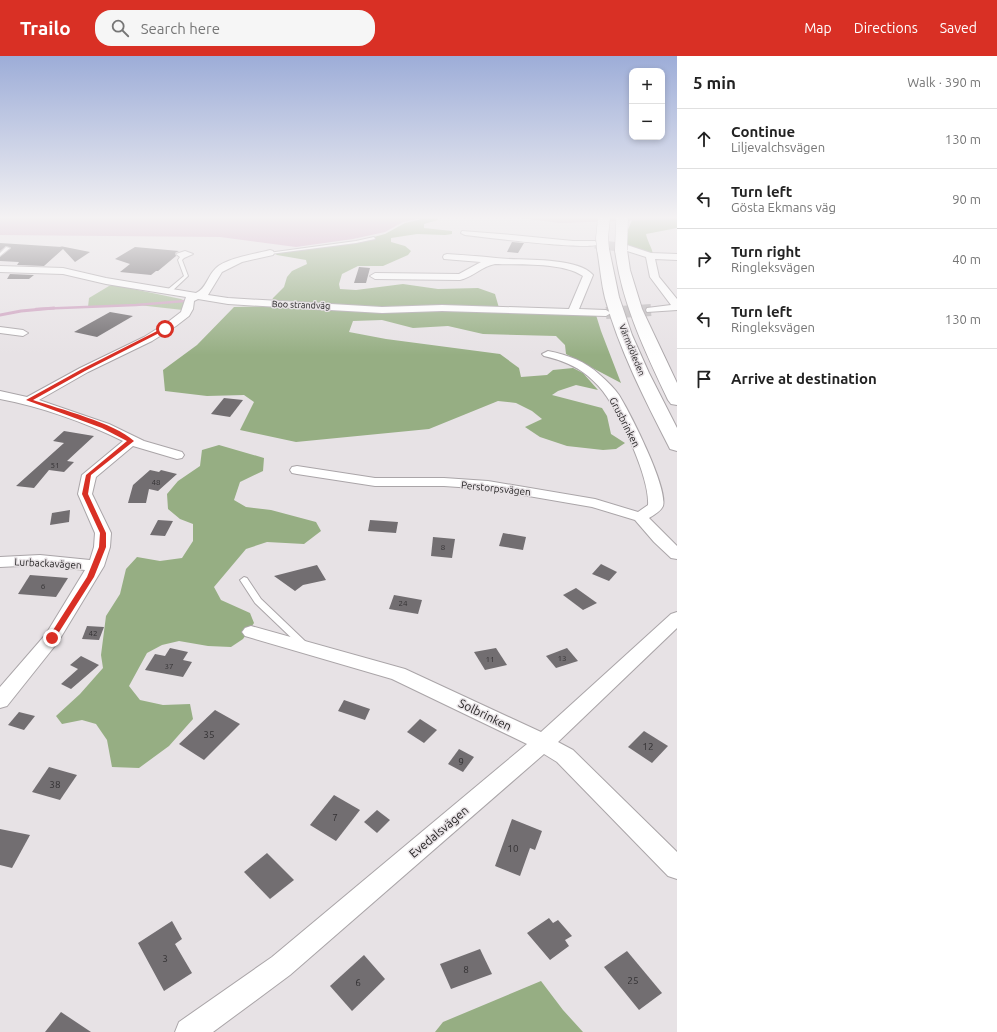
<!DOCTYPE html>
<html lang="en">
<head>
<meta charset="utf-8">
<style>
  body { margin:0; font-family:Ubuntu,sans-serif; background:#f6f6f6; color:#222 }
  .controls { position:absolute; right:12px; top:12px; display:grid; overflow:hidden; border-radius:8px; box-shadow:0 2px 6px #0003 }
  .controls button { width:36px; height:36px; display:grid; place-items:center; padding:0; border:0; border-bottom:1px solid #e0e0e0; background:#fff; color:#222; font:20px sans-serif }
  .stop { position:absolute; width:12px; height:12px; margin:-9px; border:3px solid #d93025; border-radius:50%; background:#fff }
  .stop.end { background:#d93025; border-color:#fff; box-shadow:0 1px 4px #0008 }
  .list { margin:0; padding:0; list-style:none }
  h2 { display:flex; justify-content:space-between; align-items:center; height:52px; margin:0; padding:0 16px; font-size:17px }
  h2 small { font-size:13px; font-weight:400; color:#767676 }
  .list li { display:grid; grid-template-columns:26px 1fr auto; gap:12px; align-items:center; box-sizing:border-box; height:60px; padding:0 16px; border-top:1px solid #e0e0e0 }
  .list b { display:block; font-size:15px; white-space:nowrap }
  .list p { margin:0; font-size:13px; white-space:nowrap; color:#767676 }
  .list em { font-size:13px; font-style:normal; color:#767676 }
  .icon { flex:none; width:22px; height:22px; fill:none; stroke:currentColor; stroke-width:2; stroke-linecap:round; stroke-linejoin:round }
  .map { position:relative; flex:none; width:677px; height:976px; overflow:hidden }
  header { display:flex; align-items:center; gap:24px; box-sizing:border-box; height:56px; padding:0 20px; background:#d93025; color:#fff }
  header strong { font-size:19px }
  nav { display:flex; gap:22px; margin-inline-start:auto; font-size:14px }
  .search { width:280px; height:36px; background:#f6f6f6; display:flex; align-items:center; gap:10px; box-sizing:border-box; padding:0 14px; border-radius:16px; color:#767676; font-size:15px }
  main { display:flex }
  aside { flex:1; background:#fff }
  .map>svg:first-child { display:block }
  .green { fill:#aec09f }
  .forest { fill:#96ae83 }
  .water { fill:#cea2c0 }
  .lines { fill:none; stroke-linecap:round; stroke-linejoin:round }
  .stream-far1 { stroke:#cea2c0; stroke-width:2.5 }
  .stream { stroke:#cea2c0; stroke-width:3 }
  .building { fill:#726e71 }
  .minor-tunnel-far1 { stroke:#bfbbbd; stroke-width:9; stroke-dasharray:9 4.5; stroke-linecap:butt }
  .minor-tunnel { stroke:#bfbbbd; stroke-width:12; stroke-dasharray:12 5.5; stroke-linecap:butt }
  .service-casing { stroke:#aaa5a8; stroke-width:2 }
  .minor-casing { stroke:#aaa5a8; stroke-width:2 }
  .motorway-casing { stroke:#aaa5a8; stroke-width:2 }
  .service { fill:#fff; fill-rule:evenodd }
  .minor { fill:#fff; fill-rule:evenodd }
  .motorway { fill:#fff; fill-rule:evenodd }
  .motorway-bridge-casing { stroke:#aaa5a8; stroke-width:13; stroke-linecap:butt }
  .motorway-bridge { stroke:#fff; stroke-width:12 }
  .route { fill:#d93025 }
  .labels { text-anchor:middle; stroke-width:3; stroke-linejoin:round; paint-order:stroke }
  .number-label { font-size:8px; fill:#343234 }
  .far-street-label { font-size:9px; fill:#201e1f; stroke:#e7e2e5 }
  .street-label { font-size:10px; fill:#201e1f; stroke:#e7e2e5 }
  .near-number-label { font-size:10px; fill:#343234 }
  .near-street-label { font-size:12px; fill:#201e1f; stroke:#e7e2e5 }
</style>
</head>
<body>
<header>
<strong>Trailo</strong>
<div class="search"><svg class="icon" aria-label="search" viewBox="0 0 24 24"><circle cx="10" cy="10" r="6"/><path d="M15 15l6 6"/></svg>Search here</div>
<nav><a>Map</a><a>Directions</a><a>Saved</a></nav>
</header>
<main>
<div class="map">
<svg width="677" height="976" viewBox="0 0 677 976">
  <rect width="100%" height="100%" fill="#e7e2e5"/>
  <!-- green -->
  <polygon class="green" points="114,229 181,243 185,245 183,254 138,249 88,251 89,242 109,230"/>
  <!-- forest -->
  <g class="forest">
    <polygon points="426,162 436,162 438,164 424,168 424,172 452,175 452,178 445,179 417,178 391,182 391,186 405,190 411,195 408,199 383,210 358,210 342,218 339,228 340,233 356,234 403,228 438,233 478,232 495,238 499,252 405,253 271,247 273,242 284,231 287,221 292,215 307,208 306,204 277,199 273,196 351,186 370,182 385,178 405,167"/>
    <path d="M677 163V172L646 178C647 185 652 191 653 199L627 189V176L632 164Z"/>
    <polygon points="283,250 444,253 596,259 601,275 621,327 566,298 565,289 556,280 483,278 448,270 413,272 382,264 353,265 349,276 386,283 500,298 519,312 521,321 547,319 553,314 573,312 583,317 598,334 576,329 558,335 552,339 602,352 607,360 611,378 625,387 616,393 603,394 567,390 540,381 525,371 542,363 532,355 516,347 498,345 429,373 296,386 240,374 254,346 244,339 207,340 165,335 163,314 197,289 234,251"/>
    <polygon points="219,389 264,402 263,415 240,426 234,444 246,451 271,454 316,466 321,475 304,488 267,486 246,493 214,531 221,544 250,557 254,567 243,583 231,591 208,590 179,585 162,589 147,597 129,630 140,644 163,649 190,648 193,663 169,690 139,712 112,711 107,684 96,668 82,664 62,668 56,660 80,638 103,612 101,599 106,560 120,538 126,513 137,501 160,505 182,502 193,485 193,468 180,463 168,453 167,438 178,425 200,410 202,394"/>
    <polygon points="541,925 563,954 583,976 435,976 443,966"/>
  </g>
  <!-- water -->
  <g class="water">
    <polygon points="0,162 421,162 403,166 385,176 353,183 296,191 220,181 0,179"/>
    <polygon points="521,162 677,162 677,163 560,167"/>
  </g>
  <g class="lines">
    <!-- stream-far1 -->
    <polyline class="stream-far1" points="36,253 136,249 185,245"/>
    <!-- stream -->
    <polyline class="stream" points="0,259 21,255 54,252"/>
  </g>
  <!-- building -->
  <g class="building">
    <polygon points="512,186 524,187 518,197 507,196"/>
    <polygon points="0,187 62,191 60,190 90,196 75,206 63,193 44,210 17,209 19,206 0,205 0,201 11,192 6,190 0,195"/>
    <polygon points="135,191 179,195 175,197 176,200 158,215 156,215 151,219 120,216 130,208 115,203"/>
    <polygon points="359,211 370,212 366,227 354,227"/>
    <polygon points="10,218 34,219 29,223 7,223"/>
    <polygon points="110,256 133,260 97,281 74,276"/>
    <polygon points="224,342 243,344 230,361 211,358"/>
    <polygon points="64,375 94,380 67,405 74,406 64,416 49,414 34,432 16,430 64,387 53,385"/>
    <polygon points="150,414 159,416 161,414 177,418 158,435 149,433 146,447 128,447 133,429"/>
    <polygon points="70,454 69,466 50,469 52,457"/>
    <polygon points="158,464 173,465 165,480 150,479"/>
    <polygon points="370,464 398,466 396,477 368,475"/>
    <polygon points="503,477 526,481 523,494 499,490"/>
    <polygon points="433,481 455,483 452,502 431,500"/>
    <polygon points="601,508 617,516 609,525 592,518"/>
    <polygon points="317,509 326,524 303,529 295,535 274,520"/>
    <polygon points="30,519 68,522 56,541 18,538"/>
    <polygon points="576,532 597,547 583,554 563,539"/>
    <polygon points="394,539 422,544 418,558 389,553"/>
    <polygon points="87,570 104,571 99,584 82,583"/>
    <polygon points="170,592 188,596 183,604 192,606 183,621 145,614 155,598 165,600"/>
    <polygon points="496,592 507,609 485,614 474,596"/>
    <polygon points="567,592 578,605 556,612 546,600"/>
    <polygon points="81,600 99,609 71,633 61,628 78,613 70,609"/>
    <polygon points="344,644 370,653 365,664 338,655"/>
    <polygon points="215,654 240,668 204,704 179,688"/>
    <polygon points="19,656 35,660 24,674 8,669"/>
    <polygon points="420,663 437,674 424,687 407,676"/>
    <polygon points="644,675 668,690 652,707 628,691"/>
    <polygon points="459,693 474,701 463,716 448,708"/>
    <polygon points="49,711 77,719 60,744 32,736"/>
    <polygon points="334,739 360,754 336,785 310,769"/>
    <polygon points="377,754 390,764 377,777 364,766"/>
    <polygon points="512,763 542,775 535,794 530,792 520,820 495,810"/>
    <polygon points="0,773 30,779 12,812 0,809"/>
    <polygon points="267,797 294,824 270,843 244,816"/>
    <polygon points="549,862 553,867 558,864 572,880 565,884 569,890 550,904 527,877"/>
    <polygon points="172,865 182,883 175,888 192,917 164,935 138,887"/>
    <polygon points="480,893 492,918 451,933 440,908"/>
    <polygon points="627,895 662,937 639,954 604,911"/>
    <polygon points="364,899 385,923 352,955 330,930"/>
    <polygon points="61,956 91,976 45,976"/>
  </g>
  <g class="lines">
    <!-- minor-tunnel-far1 -->
    <polyline class="minor-tunnel-far1" points="595,188 627,192"/>
    <!-- minor-tunnel -->
    <polyline class="minor-tunnel" points="606,257 651,254"/>
    <defs>
      <g id="service">
        <polygon points="374,181 375,183 356,187 270,198 268,197 356,185"/>
        <polygon points="6,191 10,192 0,200 0,197"/>
        <polygon points="185,195 193,198 184,202 182,204 188,220 170,237 166,237 166,235 184,220 178,204 180,201 176,198"/>
        <polygon points="244,521 247,522 261,543 307,587 309,589 307,591 301,591 255,547 240,524"/>
      </g>
      <g id="minor">
        <path d="M462 175 512 179 573 185H595L599 188C592 195 483 181 465 179L461 177Z"/>
        <polygon points="627,189 651,197 677,198 677,204 655,203 659,221 677,243 677,254 647,256 646,254 647,252 671,249 650,221 646,201 624,194 623,192"/>
        <path d="M270 194 273 195 274 197 273 199 242 206 222 216 208 239 228 242 382 251 442 249 569 253 583 220C562 206 520 209 495 208 482 210 473 221 460 224L375 223 370 220 375 217 459 218 481 206 444 203 443 201 444 199 447 198C463 199 480 200 496 202 520 205 577 200 593 219L579 253 606 254 611 257 606 260 442 255 382 257 228 248 198 243 194 245 193 253 189 260 176 270 152 285 88 316 39 344 109 368 144 385 182 396 184 399 182 402 177 403 133 390 96 421 92 438 111 477 110 491 104 510 58 586 7 650 0 652V631L46 578 85 514 40 509 0 511V501L40 499 90 504 94 491 95 477 78 438 82 419 123 385C84 366 42 351 0 343V335L27 341 80 312 144 281 168 266 181 256 186 241 106 228 63 218 0 216V210L63 212 106 222 196 237C206 233 208 219 216 212 227 202 255 198 270 194Z"/>
        <polygon points="0,271 23,274 28,277 23,280 0,277"/>
        <path d="M548 295C568 299 585 305 600 319 607 325 614 332 619 339 630 357 668 431 663 450 661 455 654 459 649 462L677 490V503L671 502 654 486 635 464 592 451 488 433 444 430H375L297 418 292 417 290 414 292 411 297 410 375 422H444L488 425 595 443 638 456 648 449C650 423 622 363 607 341 602 333 595 326 588 320 575 309 561 304 544 300L542 298Z"/>
        <polygon points="677,556 677,572 558,686 573,694 677,796 677,823 668,820 557,706 544,698 290,919 213,976 175,976 179,966 272,901 527,688 392,623 245,580 242,576 245,572 251,570 405,613 541,676 671,558"/>
      </g>
      <g id="motorway">
        <path d="M603 189 607 191 609 193 619 241 632 279 649 317 677 372V395L670 393 668 389C644 342 619 293 605 242 601 226 600 209 597 193L599 191Z"/>
        <path d="M621 190 625 191 627 194 630 214 642 253 677 327V349L671 348 668 344C645 295 622 248 615 194L617 191Z"/>
      </g>
    </defs>
    <!-- service casing -->
    <use href="#service" class="service-casing"/>
    <!-- minor casing -->
    <use href="#minor" class="minor-casing"/>
    <!-- motorway casing -->
    <use href="#motorway" class="motorway-casing"/>
    <!-- service -->
    <use href="#service" class="service"/>
    <!-- minor -->
    <use href="#minor" class="minor"/>
    <!-- motorway -->
    <use href="#motorway" class="motorway"/>
    <defs>
      <g id="motorway-bridge">
        <polyline points="603,193 602,182 604,162"/>
        <polyline points="621,194 622,162"/>
      </g>
    </defs>
    <!-- motorway-bridge casing -->
    <use href="#motorway-bridge" class="motorway-bridge-casing"/>
    <!-- motorway-bridge -->
    <use href="#motorway-bridge" class="motorway-bridge"/>
  </g>
  <!-- sky -->
  <linearGradient id="sky" x2="0" y2="1"><stop stop-color="#9dadd8"/><stop offset="0.54" stop-color="#f4f2f3"/><stop offset="1" stop-color="#f4f2f3" stop-opacity="0"/></linearGradient>
  <rect width="677" height="299" fill="url(#sky)"/>
  <!-- route -->
  <path class="route" d="M163 272 167 273 85 315 33 344C59 353 115 367 134 385L91 419 88 438 106 477V491L94 521 54 584H49L48 582 87 521 99 491 100 477 82 438 86 419 127 385 102 372 26 344 82 313Z"/>
  <g class="labels">
    <!-- number labels -->
    <g class="number-label">
      <text x="55" y="412">51</text>
      <text x="156" y="429">48</text>
      <text x="443" y="494">8</text>
      <text x="43" y="533">6</text>
      <text x="403" y="550">24</text>
      <text x="93" y="580">42</text>
      <text x="562" y="605">13</text>
      <text x="490" y="606">11</text>
      <text x="169" y="613">37</text>
    </g>
    <!-- far-street labels -->
    <g class="far-street-label">
      <text transform="translate(301 249) rotate(2)" y="3">Boo strandväg</text>
      <text transform="translate(632 294) rotate(68)" y="3">Värmdöleden</text>
    </g>
    <!-- street labels -->
    <g class="street-label">
      <text transform="translate(625 366) rotate(63)" y="4">Grusbrinken</text>
      <text transform="translate(496 432) rotate(6)" y="4">Perstorpsvägen</text>
      <text transform="translate(48 507) rotate(3)" y="4">Lurbackavägen</text>
    </g>
    <!-- near-number labels -->
    <g class="near-number-label">
      <text x="209" y="682">35</text>
      <text x="648" y="694">12</text>
      <text x="461" y="709">9</text>
      <text x="55" y="732">38</text>
      <text x="335" y="765">7</text>
      <text x="513" y="796">10</text>
      <text x="165" y="906">3</text>
      <text x="466" y="917">8</text>
      <text x="633" y="928">25</text>
      <text x="358" y="930">6</text>
    </g>
    <!-- near-street labels -->
    <g class="near-street-label">
      <text transform="translate(485 659) rotate(26)" y="4">Solbrinken</text>
      <text transform="translate(439 776) rotate(-40)" y="4">Evedalsvägen</text>
    </g>
  </g>
</svg>
<div class="controls">
<button>+</button>
<button>−</button>
</div>
<div class="stop" style="left:165px;top:273px"></div>
<div class="stop end" style="left:52px;top:582px"></div>
</div>
<aside>
<h2>5 min<small>Walk · 390 m</small></h2>
<ul class="list">
<li><svg class="icon" aria-label="ahead" viewBox="0 0 24 24"><path d="M12 20V5M6 11l6-6 6 6"/></svg><div><b>Continue</b><p>Liljevalchsvägen</p></div><em>130 m</em></li>
<li><svg class="icon" aria-label="left" viewBox="0 0 24 24"><path d="M17 20v-9H6M10 6l-5 5 5 5"/></svg><div><b>Turn left</b><p>Gösta Ekmans väg</p></div><em>90 m</em></li>
<li><svg class="icon" aria-label="right" viewBox="0 0 24 24"><path d="M7 20v-9h11M14 6l5 5-5 5"/></svg><div><b>Turn right</b><p>Ringleksvägen</p></div><em>40 m</em></li>
<li><svg class="icon" aria-label="left" viewBox="0 0 24 24"><path d="M17 20v-9H6M10 6l-5 5 5 5"/></svg><div><b>Turn left</b><p>Ringleksvägen</p></div><em>130 m</em></li>
<li><svg class="icon" aria-label="arrive" viewBox="0 0 24 24"><path d="M6 21V4h12l-3 4 3 4H6"/></svg><div><b>Arrive at destination</b></div></li>
</ul>
</aside>
</main>
</body>
</html>
